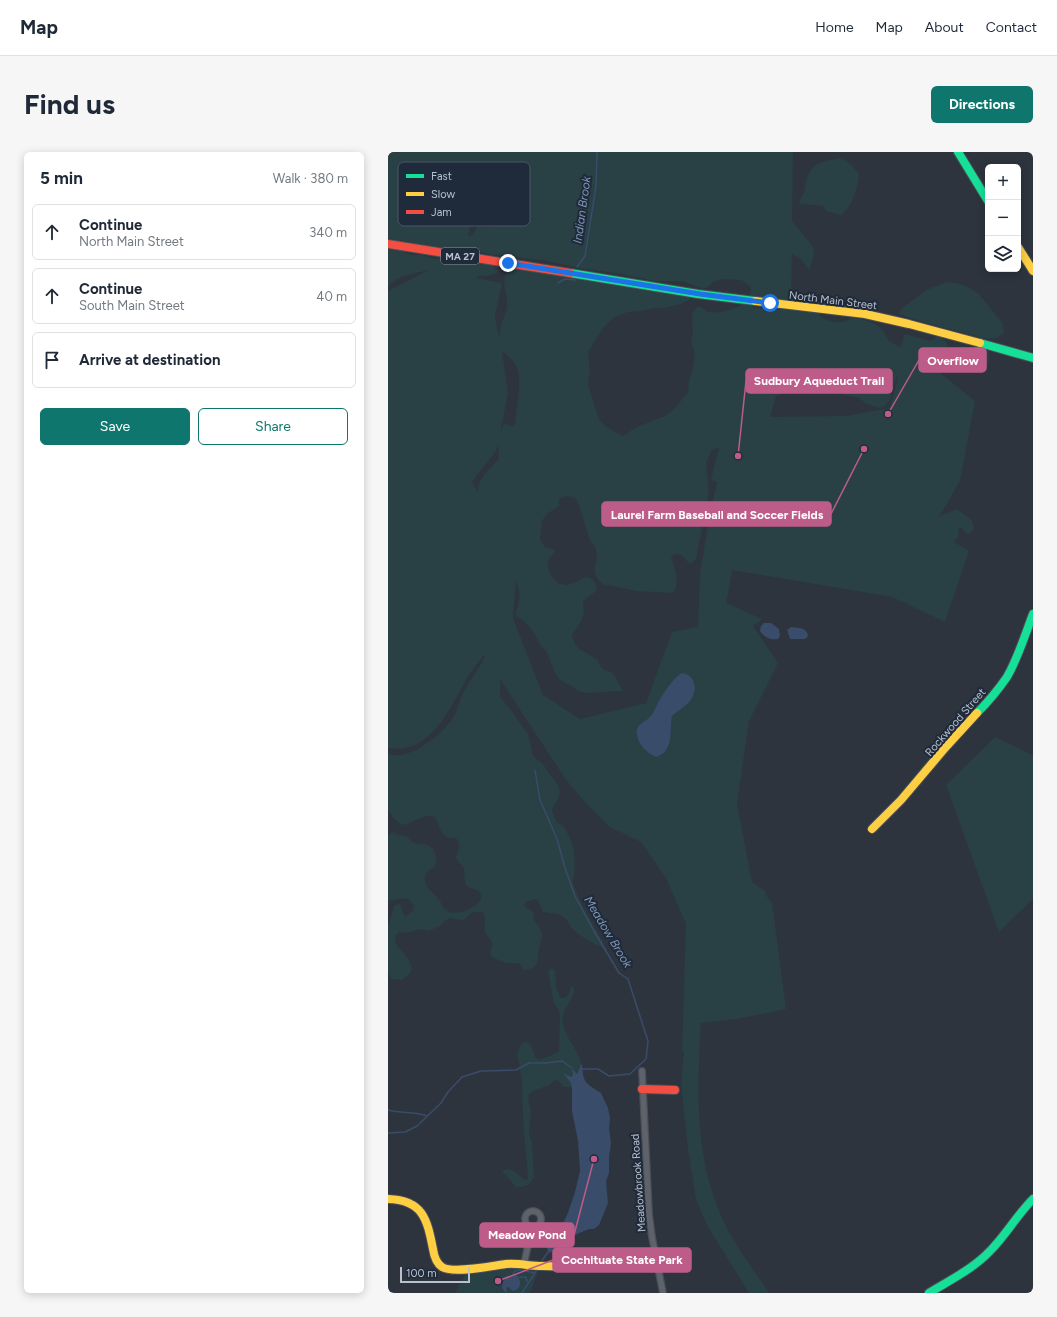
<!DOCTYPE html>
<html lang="en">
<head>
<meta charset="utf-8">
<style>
  body { margin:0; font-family:Figtree,sans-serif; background:#f6f6f7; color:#1f2937 }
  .controls { position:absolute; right:12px; top:12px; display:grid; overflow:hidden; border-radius:6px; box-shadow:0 2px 10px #0003 }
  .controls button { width:36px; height:36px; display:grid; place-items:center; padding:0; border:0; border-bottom:1px solid #e0e1e3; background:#fff; color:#1f2937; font:20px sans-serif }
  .scale { position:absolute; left:12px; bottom:10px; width:70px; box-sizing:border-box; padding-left:4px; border:2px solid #b9c1ce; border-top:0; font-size:11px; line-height:14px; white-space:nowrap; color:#b9c1ce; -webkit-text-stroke:3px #1f2a3a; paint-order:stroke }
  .stop { position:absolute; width:12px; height:12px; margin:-9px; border:3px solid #1a73e8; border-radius:50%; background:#fff }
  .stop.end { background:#1a73e8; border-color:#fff; box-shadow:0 1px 4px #0008 }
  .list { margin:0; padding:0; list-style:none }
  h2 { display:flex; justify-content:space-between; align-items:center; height:52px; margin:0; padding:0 16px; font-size:17px }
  h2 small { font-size:13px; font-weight:400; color:#747a83 }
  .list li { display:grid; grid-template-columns:26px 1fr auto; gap:12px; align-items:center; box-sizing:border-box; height:56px; margin:0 8px 8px; padding:0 8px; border:1px solid #e0e1e3; border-radius:6px }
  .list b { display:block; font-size:15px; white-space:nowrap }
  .list p { margin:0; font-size:13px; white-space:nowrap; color:#747a83 }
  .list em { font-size:13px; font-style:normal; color:#747a83 }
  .actions { display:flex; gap:8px; padding:12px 16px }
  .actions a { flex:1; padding:9px 0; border:1px solid #0f766e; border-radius:6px; text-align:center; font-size:14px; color:#0f766e }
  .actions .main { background:#0f766e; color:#fff }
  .icon { flex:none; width:22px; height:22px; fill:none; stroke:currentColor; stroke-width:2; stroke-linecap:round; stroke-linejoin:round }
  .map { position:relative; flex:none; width:645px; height:1141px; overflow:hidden; border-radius:6px }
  header { display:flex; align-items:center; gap:24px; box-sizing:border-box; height:56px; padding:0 20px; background:#fff; border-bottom:1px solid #e0e1e3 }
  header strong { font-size:19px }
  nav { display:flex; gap:22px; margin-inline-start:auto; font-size:14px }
  .intro { display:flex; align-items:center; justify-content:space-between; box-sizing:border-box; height:96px; padding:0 24px }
  h1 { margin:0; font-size:28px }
  .button { padding:10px 18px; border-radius:6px; background:#0f766e; color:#fff; font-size:14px; font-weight:700 }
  main { display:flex; gap:24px; padding:0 24px }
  aside { flex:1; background:#fff; border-radius:6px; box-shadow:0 2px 10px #0003 }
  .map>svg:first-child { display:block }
  .green { fill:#294045; fill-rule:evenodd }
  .water { fill:#394c69 }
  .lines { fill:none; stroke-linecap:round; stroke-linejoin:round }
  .stream { stroke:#394c69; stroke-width:1.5 }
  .street-casing { stroke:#4a4f56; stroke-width:8 }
  .fast-casing { stroke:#4a4f56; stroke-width:10 }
  .slow-casing { stroke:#4a4f56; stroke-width:10 }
  .jam-casing { stroke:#4a4f56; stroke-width:10 }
  .street { stroke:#5e636b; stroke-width:5.5 }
  .fast { stroke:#16e098; stroke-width:8 }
  .slow { stroke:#ffcf43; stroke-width:8 }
  .jam { stroke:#f24e42; stroke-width:8 }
  .route { stroke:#1a73e8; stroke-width:5 }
  .labels { text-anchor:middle; stroke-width:4; stroke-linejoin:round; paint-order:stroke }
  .shield { fill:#1f2a3a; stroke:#8b94a2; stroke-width:1 }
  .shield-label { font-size:10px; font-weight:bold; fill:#b9c1ce }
  .street-label { font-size:11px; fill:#b9c1ce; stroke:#1f2a3a }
  .water-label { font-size:12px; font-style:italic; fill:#7f96b6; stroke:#1f2a3a }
  .key { fill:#1f2a3a; stroke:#4d5766; stroke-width:1 }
  .key-label { font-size:11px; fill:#b9c1ce }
  .leader { fill:none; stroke:#be5c89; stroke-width:1.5 }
  .callout-dot { fill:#be5c89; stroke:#1f2a3a; stroke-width:1.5 }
  .callout { fill:#be5c89; stroke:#be5c89; stroke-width:1.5 }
  .callout-label { font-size:12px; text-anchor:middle; font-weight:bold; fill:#fff }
</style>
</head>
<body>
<header>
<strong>Map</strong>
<nav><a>Home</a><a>Map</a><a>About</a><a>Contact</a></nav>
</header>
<div class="intro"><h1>Find us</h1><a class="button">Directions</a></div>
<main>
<aside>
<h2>5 min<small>Walk · 380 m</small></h2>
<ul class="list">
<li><svg class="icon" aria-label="ahead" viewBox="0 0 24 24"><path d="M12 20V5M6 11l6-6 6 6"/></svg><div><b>Continue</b><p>North Main Street</p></div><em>340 m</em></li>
<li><svg class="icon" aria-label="ahead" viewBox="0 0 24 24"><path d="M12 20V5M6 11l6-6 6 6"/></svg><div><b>Continue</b><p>South Main Street</p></div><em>40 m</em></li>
<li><svg class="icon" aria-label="arrive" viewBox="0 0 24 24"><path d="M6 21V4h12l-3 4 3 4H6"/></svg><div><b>Arrive at destination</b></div></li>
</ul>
<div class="actions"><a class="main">Save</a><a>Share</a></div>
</aside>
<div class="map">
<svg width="645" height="1141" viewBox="0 0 645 1141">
  <rect width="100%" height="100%" fill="#2d343e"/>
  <!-- green -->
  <g class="green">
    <path d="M0 0H405L404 69 424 93C428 102 424 109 421 118L414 108 404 102 403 149 362 145 363 135 355 129 352 128 332 127 325 130 320 135 314 137 295 129H267L239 123 192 116 154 108 101 102 78 97 77 101 0 86ZM111 33C122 37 136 40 134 54L127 63 106 74 89 75 85 83 80 84 90 39 101 34Z"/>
    <path d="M451 6C460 9 467 15 471 23 470 36 464 55 453 63L438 59 435 54 411 52C412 46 416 42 417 37 420 12 429 11 451 6Z"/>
    <path d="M0 97 13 99 24 103H35L46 107 61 105 105 113 108 118H110L109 121 99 124H91L88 126 114 131 107 164 111 185C112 182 112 177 113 173 115 167 117 162 119 156 121 142 109 126 124 115L301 145V148L293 152 276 156H267L252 159 240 160 229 164 223 168 215 176 200 200 202 220 200 228 201 236 211 267 218 275 235 284 249 275 279 263 287 256 300 240 301 228 304 220 307 203 303 188 305 181 304 162 309 155H313L320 160C324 160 330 161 333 160 344 159 357 147 366 156L389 158 392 156 429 160 435 166 444 170H455L466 165 471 166 487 172 494 177 501 189 510 194 514 195 516 182 543 189 549 184H551C561 190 561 196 561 207L564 210C582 213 580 187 600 199L602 205 599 215 593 220H574L563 218 560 215 555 213 547 202 551 220 587 249 572 329 549 368 552 364 566 358H570L584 368 586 376 583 381 580 382 576 379 574 375 570 377 571 384 566 390 581 399 557 470 504 445 344 418 341 437 338 451 374 467 365 474 390 511 361 569 349 651 364 730 377 739 379 745 384 750 398 857 349 867 313 871C309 941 306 1007 337 1072 349 1096 366 1118 381 1141H361L320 1075 308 1048 300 997 294 942 293 932 296 899H294L298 772 278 726 253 690 222 675 198 651 178 628 112 527V545L123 558 140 582 145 604 154 611 170 633 172 639 171 645 165 655 164 659 168 669 176 675 183 688 186 699 187 713 185 732 194 753 219 798C208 792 195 787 186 778 180 774 181 767 174 764 167 760 162 762 155 760L150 749 147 747 138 750 136 753C138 757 143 757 145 761 148 766 144 762 146 767 148 772 153 776 154 781 155 787 152 791 151 797 149 809 152 817 135 818L133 813 130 811H117L104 805C101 800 104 797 104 792 104 787 99 785 97 780 95 774 99 767 95 761 87 758 82 761 78 767L72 768 62 766 57 769 52 774 41 779 31 777 20 781 11 780C0 788 13 797 18 804 21 807 22 812 24 816L22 821 14 828 4 827 0 821V773L7 753 12 752 16 763 18 764 24 760 26 754C20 742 11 748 0 749V683L5 680C11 685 14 682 19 685 22 687 23 690 26 691 32 692 39 691 44 696 48 700 50 711 46 715 43 718 38 719 37 724 35 736 47 741 52 749 54 752 54 755 57 757 62 762 68 761 74 760 82 758 102 747 89 738 86 736 80 737 78 733 75 727 78 720 75 715 72 711 69 710 68 705 70 698 74 694 68 686 46 688 55 664 42 664 34 664 24 670 18 673 10 673 4 664 0 658V601C19 612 57 580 66 564 70 558 71 548 75 541 82 528 91 517 97 504L96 503C90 511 83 519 78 528 62 557 42 603 0 596V139L41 118 15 124 9 127 0 134ZM114 199 126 210 131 221V241L127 271 125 274H122L116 271 112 283 120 241ZM510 221 509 230 502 255 497 257 458 264 382 265 388 244C401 241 410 230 424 228L439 238 446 237 451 238 457 243 472 246 478 252 492 256 497 254 502 248ZM110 291 111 307C102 317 89 326 90 341L84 330 108 299ZM331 295 323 328 329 330 322 361 312 421 310 475 284 480 258 551 192 567 155 543 125 466 128 429C133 439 132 452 127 462L139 472 146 481 155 497 158 498 167 521 172 528 181 533 186 535 190 539 198 541 235 539 225 521C219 519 215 518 212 513 211 511 210 508 208 507 196 498 188 500 184 483L193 469 196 461 195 449 208 439 209 435C207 429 203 425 197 425 191 428 184 433 177 433 167 433 159 419 160 410 161 406 165 403 167 399L166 397 157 395 152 387 154 369 159 362 171 354V347L178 344 187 346C195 359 196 374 202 388 203 391 206 392 207 395 214 410 196 420 218 434L220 433 248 439 285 441C293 431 286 415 283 405 291 397 297 407 302 412L308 407 321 340 318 311 324 298Z"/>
    <path d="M559 130C571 130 582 135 591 142L615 172 616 181C610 187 603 187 595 186L532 169 511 162 513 157 538 138Z"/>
    <polygon points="607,585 645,603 645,747 611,780 558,633"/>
    <path d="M164 816 167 819 168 836 173 846C182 847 180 839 184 834L186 836C186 841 184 846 181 851 179 855 176 858 175 862 172 881 190 896 194 913L193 912 188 923 185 917V923L183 925 176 922 183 931V935H176L169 928 165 929 161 933 145 939 141 942 140 947 143 959 141 982 144 990 146 1025C143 1032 136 1036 128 1035L114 1019C123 1014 130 1022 136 1028H139L140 1025 135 968 134 931 131 910 129 903 133 892 137 889C144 892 145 898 147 905L151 908 171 900 172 862 169 855 166 852 160 819Z"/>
    <polygon points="122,1112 152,1114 142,1141 67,1141 80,1117"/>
  </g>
  <!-- water -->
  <g class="water">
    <path d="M376 471H383L391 477 392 484 390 487C382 488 377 486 372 479L373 474Z"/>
    <path d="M403 475C410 476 419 475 420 484L417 487H402L399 478Z"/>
    <path d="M294 521C308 523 310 539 302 549 297 555 289 559 284 564 281 578 287 599 268 605 259 601 250 593 249 582 247 572 258 570 263 564 266 561 267 556 269 553 274 543 285 526 294 521Z"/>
    <polygon points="193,912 194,913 195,923 197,929 202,934 213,941 220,956 222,966 221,976 223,991 221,1005 221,1021 218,1029 220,1051 211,1073 206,1077 201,1077 182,1085 175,1095 161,1101 159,1097 171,1080 180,1061 187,1040 192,1019 190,989 184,959 184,938 183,931 175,921 183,925 185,923 184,916 189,922"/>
    <path d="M125 1123H129C134 1129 133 1138 125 1139L120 1135 118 1136 119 1139 118 1141 114 1136 115 1130 119 1124Z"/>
  </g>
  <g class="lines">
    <!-- stream -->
    <g class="stream">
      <polyline points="189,115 197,104 208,34 209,0"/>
      <polyline points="170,131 177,127 187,128"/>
      <polyline points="147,618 152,648 169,687 177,716 187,744 206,779 231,821 240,827 260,889 258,907 242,922 221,924 210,917 194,917"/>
      <path d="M0 958C13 962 27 959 39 964"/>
      <polyline points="0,981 17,980 29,974 53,951 60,940 74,925 93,919 128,918 141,911 158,911 174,909 184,916"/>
      <polyline points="153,1110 160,1100"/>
      <polyline points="125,1123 126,1120 129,1118 135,1118 146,1121"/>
      <polyline points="131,1125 138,1125 139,1130"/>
      <polyline points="134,1141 148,1119"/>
    </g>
    <defs>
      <g id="street">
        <polyline points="254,919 261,1062 264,1085 275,1141"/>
        <circle cx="145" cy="1067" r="8"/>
        <polyline points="136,1112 144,1075"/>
      </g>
      <g id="fast">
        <polyline points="570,0 600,49"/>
        <polyline points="182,121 310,142 367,149"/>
        <polyline points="592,191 645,206"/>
        <path d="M589 561C600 550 610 538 619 525 630 506 637 483 645 462"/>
        <path d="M541 1141C562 1128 585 1117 602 1099 618 1083 629 1063 645 1047"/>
      </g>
      <g id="slow">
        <polyline points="630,95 645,119"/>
        <polyline points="367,149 477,162 521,172 592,191"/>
        <polyline points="484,677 513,648 557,596 589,561"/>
        <path d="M0 1047C35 1048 39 1067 45 1097 46 1104 48 1111 54 1115 65 1122 104 1114 118 1112 130 1111 142 1114 154 1114 193 1115 231 1114 270 1114"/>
      </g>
      <g id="jam">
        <polyline points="0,92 182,121"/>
        <polyline points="254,937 287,938"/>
      </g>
    </defs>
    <!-- street casing -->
    <use href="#street" class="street-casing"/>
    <!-- fast casing -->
    <use href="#fast" class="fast-casing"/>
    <!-- slow casing -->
    <use href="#slow" class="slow-casing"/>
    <!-- jam casing -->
    <use href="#jam" class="jam-casing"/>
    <!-- street -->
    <use href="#street" class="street"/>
    <!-- fast -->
    <use href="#fast" class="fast"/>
    <!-- slow -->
    <use href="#slow" class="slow"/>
    <!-- jam -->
    <use href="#jam" class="jam"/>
  </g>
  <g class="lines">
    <!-- route -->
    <polyline class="route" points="120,111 312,142 382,151"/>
  </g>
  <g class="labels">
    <!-- shield labels -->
    <rect class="shield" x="53" y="96" width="38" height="16" rx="3"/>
    <g class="shield-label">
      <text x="72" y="108">MA 27</text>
    </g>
    <!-- street labels -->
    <g class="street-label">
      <text transform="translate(445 148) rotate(7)" y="4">North Main Street</text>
      <text transform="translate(567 570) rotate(-49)" y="4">Rockwood Street</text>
      <text transform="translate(250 1031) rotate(-94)" y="4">Meadowbrook Road</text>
    </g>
    <!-- water labels -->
    <g class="water-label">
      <text transform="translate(194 58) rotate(-82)" y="4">Indian Brook</text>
      <text transform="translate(220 780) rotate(59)" y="4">Meadow Brook</text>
    </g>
  </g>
  <!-- legend -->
  <rect x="10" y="10" width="132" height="64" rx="6" class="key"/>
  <rect x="18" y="22" width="18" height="4" fill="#16e098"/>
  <rect x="18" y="40" width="18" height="4" fill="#ffcf43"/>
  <rect x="18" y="58" width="18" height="4" fill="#f24e42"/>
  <g class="key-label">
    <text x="43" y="28">Fast</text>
    <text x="43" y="46">Slow</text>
    <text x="43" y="64">Jam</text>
  </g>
  <!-- callouts -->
  <path class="leader" d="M500 262L531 208M350 304L358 229M476 297L443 362M206 1007L186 1083M110 1129L165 1108"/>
  <g class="callout-dot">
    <circle cx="500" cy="262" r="4"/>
    <circle cx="350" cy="304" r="4"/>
    <circle cx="476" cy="297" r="4"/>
    <circle cx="206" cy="1007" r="4"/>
    <circle cx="110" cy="1129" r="4"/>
  </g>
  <g class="callout">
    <rect x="531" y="196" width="67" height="24" rx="4"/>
    <rect x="358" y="217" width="146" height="24" rx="4"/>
    <rect x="214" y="350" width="229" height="24" rx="4"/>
    <rect x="92" y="1071" width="94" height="24" rx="4"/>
    <rect x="165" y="1096" width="138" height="24" rx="4"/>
  </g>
  <g class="callout-label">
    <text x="565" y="213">Overflow</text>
    <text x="431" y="233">Sudbury Aqueduct Trail</text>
    <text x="329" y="367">Laurel Farm Baseball and Soccer Fields</text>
    <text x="139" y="1087">Meadow Pond</text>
    <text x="234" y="1112">Cochituate State Park</text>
  </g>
</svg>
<div class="controls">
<button>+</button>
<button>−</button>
<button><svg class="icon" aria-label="layers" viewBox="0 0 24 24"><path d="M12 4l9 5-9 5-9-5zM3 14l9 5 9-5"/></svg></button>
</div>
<div class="scale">100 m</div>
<div class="stop" style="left:382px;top:151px"></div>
<div class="stop end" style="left:120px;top:111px"></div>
</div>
</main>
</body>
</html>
